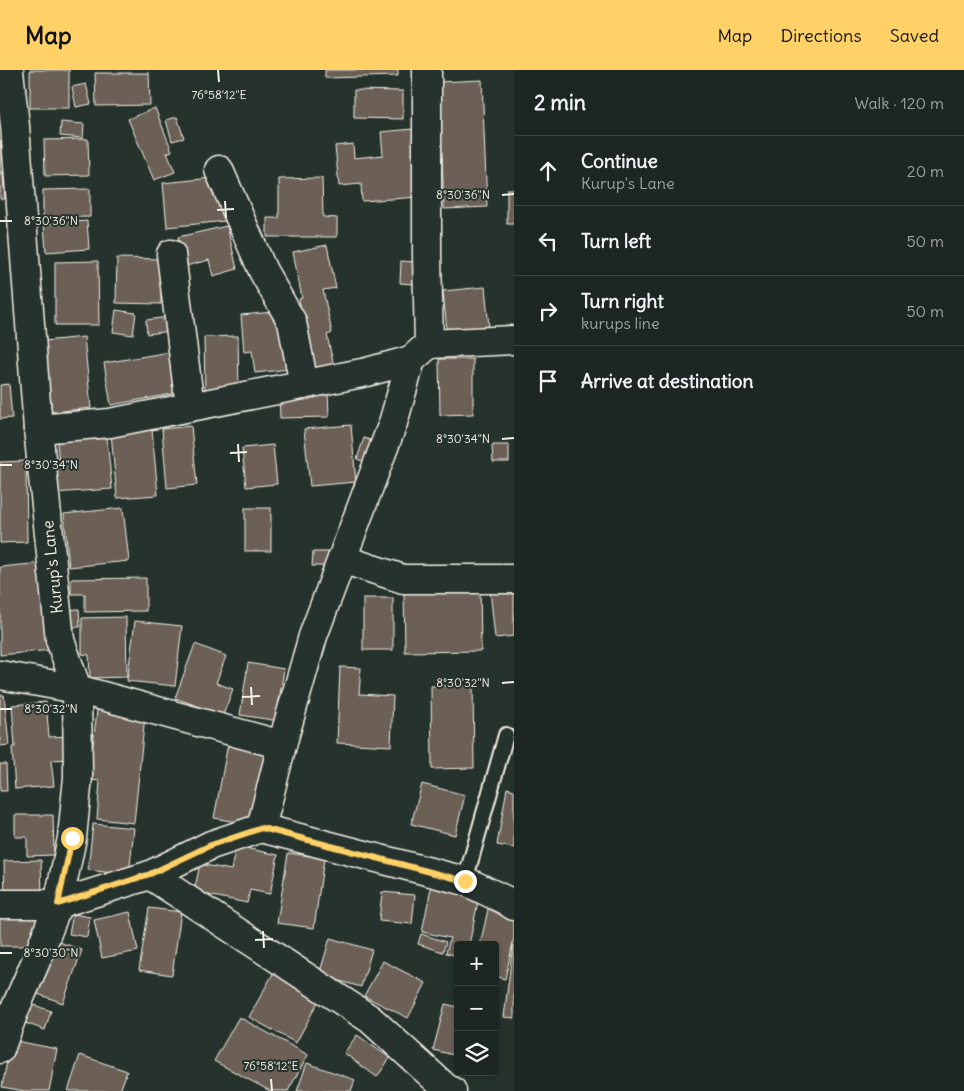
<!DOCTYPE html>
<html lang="en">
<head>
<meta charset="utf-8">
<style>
  body { margin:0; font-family:Delius,sans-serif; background:#29322f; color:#f1f3f6 }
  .controls { position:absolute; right:15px; bottom:15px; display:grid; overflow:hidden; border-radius:5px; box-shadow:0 1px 4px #0004 }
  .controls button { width:45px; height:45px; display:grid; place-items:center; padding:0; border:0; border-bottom:1px solid #3a4340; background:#1c2622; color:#f1f3f6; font:25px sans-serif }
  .stop { position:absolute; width:15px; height:15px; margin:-11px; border:4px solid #ffd166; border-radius:50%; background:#fff }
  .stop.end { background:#ffd166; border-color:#fff; box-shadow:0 1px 5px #0008 }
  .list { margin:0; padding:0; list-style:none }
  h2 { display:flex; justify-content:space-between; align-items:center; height:65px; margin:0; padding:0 20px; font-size:21px }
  h2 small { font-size:16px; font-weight:400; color:#a0a5a5 }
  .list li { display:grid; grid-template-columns:32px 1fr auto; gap:15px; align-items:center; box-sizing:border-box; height:70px; padding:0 20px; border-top:1px solid #3a4340 }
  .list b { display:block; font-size:19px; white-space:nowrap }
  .list p { margin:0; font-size:16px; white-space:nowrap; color:#a0a5a5 }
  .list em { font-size:16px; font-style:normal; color:#a0a5a5 }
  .icon { flex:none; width:28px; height:28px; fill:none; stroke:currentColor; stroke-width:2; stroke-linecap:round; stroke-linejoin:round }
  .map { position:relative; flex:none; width:514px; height:1021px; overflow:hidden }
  header { display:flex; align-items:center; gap:30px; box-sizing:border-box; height:70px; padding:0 25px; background:#ffd166; color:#111 }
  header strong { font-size:24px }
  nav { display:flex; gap:28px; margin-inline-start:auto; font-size:18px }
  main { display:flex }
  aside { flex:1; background:#1c2622 }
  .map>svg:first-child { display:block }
  .building { fill:#6c6056; stroke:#f4f1e8 }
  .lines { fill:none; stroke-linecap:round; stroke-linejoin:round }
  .service-casing { stroke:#f4f1e8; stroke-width:18 }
  .minor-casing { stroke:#f4f1e8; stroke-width:31 }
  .service { stroke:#26332d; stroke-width:14 }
  .minor { stroke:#26332d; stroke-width:28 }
  .route { stroke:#ffd166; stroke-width:6 }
  .ticks { fill:none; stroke:#f4f1e8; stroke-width:2 }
  .labels { text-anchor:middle; stroke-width:4; stroke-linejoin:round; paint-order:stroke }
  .street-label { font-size:16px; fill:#f4f1e8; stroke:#26332d }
  .ticks-label { font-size:12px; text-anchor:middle; fill:#f4f1e8; stroke:#26332d; stroke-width:4; stroke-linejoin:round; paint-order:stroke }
</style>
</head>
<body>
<header>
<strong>Map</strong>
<nav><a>Map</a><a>Directions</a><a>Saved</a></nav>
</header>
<main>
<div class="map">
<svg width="514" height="1021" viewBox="0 0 514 1021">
  <rect width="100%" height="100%" fill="#26332d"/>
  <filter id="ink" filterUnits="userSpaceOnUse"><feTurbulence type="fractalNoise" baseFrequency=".02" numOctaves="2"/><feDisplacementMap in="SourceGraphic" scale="10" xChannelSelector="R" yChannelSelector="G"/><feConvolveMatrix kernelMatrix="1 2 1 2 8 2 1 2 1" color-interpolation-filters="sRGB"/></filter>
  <g filter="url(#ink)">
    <!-- building -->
    <g class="building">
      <rect x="30" y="0" width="39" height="38"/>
      <polygon points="325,0 398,0 398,6 325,8"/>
      <polygon points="95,3 149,3 150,35 96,36"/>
      <polygon points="482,10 487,137 444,139 439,12"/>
      <polygon points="86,14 91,34 76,37 72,17"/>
      <polygon points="354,20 403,21 403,49 354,48"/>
      <polygon points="155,38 172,81 167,83 175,102 154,110 128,49"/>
      <polygon points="177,47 184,68 172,71 166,50"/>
      <polygon points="61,52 84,54 83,68 60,66"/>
      <polygon points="413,59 419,127 362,131 361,114 339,116 335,76 353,74 354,88 383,85 381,62"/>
      <polygon points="88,69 89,105 45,106 44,70"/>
      <polygon points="0,70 5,129 0,129"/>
      <polygon points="222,107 226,151 167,157 163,113"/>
      <polygon points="322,108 323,147 337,148 337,167 267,167 267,148 279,148 279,109"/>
      <polygon points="90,119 90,147 43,148 43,120"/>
      <rect x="507" y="119" width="7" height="35"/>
      <polygon points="87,151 89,179 46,182 44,154"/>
      <polygon points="227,156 237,199 213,206 209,190 186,196 178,167"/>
      <polygon points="327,175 336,218 323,220 332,263 327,265 334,297 313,301 299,229 302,228 293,182"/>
      <polygon points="117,188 161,189 161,234 116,233"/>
      <polygon points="98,191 99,255 55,255 55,192"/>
      <polygon points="401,191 415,192 414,214 400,213"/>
      <polygon points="485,217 490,267 448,271 443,221"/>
      <polygon points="116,240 136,243 133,265 113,262"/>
      <polygon points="284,241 289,299 255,303 252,281 244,282 241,245"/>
      <polygon points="169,247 171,261 147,264 146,250"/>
      <polygon points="238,266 239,323 205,323 204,267"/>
      <polygon points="84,267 91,338 52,342 44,271"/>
      <polygon points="176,281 183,322 111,335 104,293"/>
      <polygon points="439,289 473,289 473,344 440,345"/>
      <polygon points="9,314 12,348 0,349 0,315"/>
      <polygon points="328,321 329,347 280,348 279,322"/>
      <polygon points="351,355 356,412 310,416 304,359"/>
      <polygon points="191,356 197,415 167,418 162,359"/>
      <polygon points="152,360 158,425 117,428 111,363"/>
      <polygon points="107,368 112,419 53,423 51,395 59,394 57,372"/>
      <polygon points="364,368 379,373 371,394 357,389"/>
      <polygon points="273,375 277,414 246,417 242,378"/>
      <polygon points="492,375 509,375 509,392 493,392"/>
      <polygon points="26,391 27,472 0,473 0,392"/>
      <polygon points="123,438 129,491 69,497 64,444"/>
      <rect x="245" y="438" width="26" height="43"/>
      <polygon points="313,482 336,482 337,496 312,496"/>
      <polygon points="43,493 51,580 0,585 0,497"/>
      <polygon points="146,508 146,541 85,542 85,524 71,524 71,509"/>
      <polygon points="480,515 481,581 405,582 404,517"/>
      <polygon points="514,517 514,566 495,568 490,520"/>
      <rect x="363" y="528" width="30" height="52"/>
      <polygon points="79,539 80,557 63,557 63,540"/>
      <polygon points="126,547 127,607 90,608 89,585 82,584 82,548"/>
      <polygon points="135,551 182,556 175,616 127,611"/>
      <polygon points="195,574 226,586 216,613 233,619 223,645 175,628"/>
      <polygon points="248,593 284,599 278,637 280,637 279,651 240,645"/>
      <polygon points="340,597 361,598 359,624 393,626 391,676 337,673"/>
      <polygon points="473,615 474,698 432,699 431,616"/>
      <polygon points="0,625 4,625 9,675 0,676"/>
      <polygon points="46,632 49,667 70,666 72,689 51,690 54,716 15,719 12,677 15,677 12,635"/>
      <polygon points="97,640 145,645 134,753 97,749 100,711 89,710"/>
      <polygon points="228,674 268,682 253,755 214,748"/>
      <polygon points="0,694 6,694 7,721 0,721"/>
      <polygon points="422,714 465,725 455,765 411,754"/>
      <polygon points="507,718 514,720 514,778 497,775"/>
      <polygon points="15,745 53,745 54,785 27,786 27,767 15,767"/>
      <polygon points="93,754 134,758 129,805 88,800"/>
      <polygon points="236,776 278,785 270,824 250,820 247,833 194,822 200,794 231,800"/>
      <polygon points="288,783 324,788 314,858 277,853"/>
      <polygon points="41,790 42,828 5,829 4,791"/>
      <polygon points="432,813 480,822 469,875 458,875 458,886 446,883 450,868 422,862"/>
      <polygon points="382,822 415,825 412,854 379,851"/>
      <polygon points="489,835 514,840 514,868 505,909 495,906 495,875 480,875"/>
      <polygon points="149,838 181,842 172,905 139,900"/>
      <rect x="0" y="839" width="40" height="37"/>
      <polygon points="130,842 138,881 102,888 94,850"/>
      <polygon points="73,844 90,847 87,867 69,864"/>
      <polygon points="421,864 446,872 443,882 418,874"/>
      <polygon points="330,868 372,880 361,917 319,905"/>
      <polygon points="54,870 82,880 63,933 35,923"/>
      <polygon points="513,875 514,875 514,948 504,947"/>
      <polygon points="383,891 426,913 408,948 364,926"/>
      <polygon points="275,900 321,926 296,973 249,947"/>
      <polygon points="31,934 51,941 45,960 25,953"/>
      <polygon points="445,934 458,937 458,986 433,980"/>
      <polygon points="239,947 308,985 288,1021 270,1021 214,991"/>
      <polygon points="357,965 390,988 377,1007 344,983"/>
      <polygon points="11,970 57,979 49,1021 24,1021 2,1017"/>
      <polygon points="80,985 127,1001 120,1021 68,1021"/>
      <polygon points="307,993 355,1010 351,1021 297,1021"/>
    </g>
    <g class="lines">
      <defs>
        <polyline id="service" points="465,811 506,665"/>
        <g id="minor">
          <polyline points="219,100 263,201 292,252 304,315"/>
          <polyline points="171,184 190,337"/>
          <polyline points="429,274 514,270"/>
          <polyline points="38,359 110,353 367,302 411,290"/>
          <polyline points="342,489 403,509 514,509"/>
          <polyline points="0,605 77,619 282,675 261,758 211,775 150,805 58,834 0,834"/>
          <polyline points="282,675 313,566 393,353 411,290 429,274 427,185 427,0"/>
          <polyline points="261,758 465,811 505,830 514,836"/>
          <polyline points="150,805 370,949 447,1019 452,1021"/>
          <polyline points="0,979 15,939 39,884 58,834 72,768 78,707 77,619 60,570 38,359 15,56 9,0"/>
        </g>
      </defs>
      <!-- service casing -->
      <use href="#service" class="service-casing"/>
      <!-- minor casing -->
      <use href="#minor" class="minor-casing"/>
      <!-- service -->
      <use href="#service" class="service"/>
      <!-- minor -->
      <use href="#minor" class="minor"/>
    </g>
  </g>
  <g class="lines" filter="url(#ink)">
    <!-- route -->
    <polyline class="route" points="72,768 58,834 150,804 211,775 262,758 465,811"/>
  </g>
  <!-- ticks -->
  <path class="ticks" d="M218 0 219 12M502 125 514 124M225 131 226 148M217 140 234 139M0 151H12M502 369 514 368M238 374 239 392M230 383 247 382M0 395H12M502 613 514 612M251 617 252 635M242 627 260 626M0 639H12M263 861 264 878M255 870 273 869M0 883H12M271 1009 272 1021"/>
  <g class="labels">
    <!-- street labels -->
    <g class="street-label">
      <text transform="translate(52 497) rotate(-96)" y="6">Kurup's Lane</text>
    </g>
  </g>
  <g class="ticks-label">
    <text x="219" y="29">76°58'12"E</text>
    <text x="463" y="129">8°30'36"N</text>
    <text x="51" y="155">8°30'36"N</text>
    <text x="463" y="373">8°30'34"N</text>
    <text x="51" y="399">8°30'34"N</text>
    <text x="463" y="617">8°30'32"N</text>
    <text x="51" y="643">8°30'32"N</text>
    <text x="51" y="887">8°30'30"N</text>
    <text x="271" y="1000">76°58'12"E</text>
  </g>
</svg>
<div class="controls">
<button>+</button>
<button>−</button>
<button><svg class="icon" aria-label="layers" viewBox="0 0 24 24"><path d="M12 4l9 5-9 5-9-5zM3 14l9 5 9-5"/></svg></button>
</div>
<div class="stop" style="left:72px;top:768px"></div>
<div class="stop end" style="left:465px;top:811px"></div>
</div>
<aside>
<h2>2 min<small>Walk · 120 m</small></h2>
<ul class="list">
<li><svg class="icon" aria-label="ahead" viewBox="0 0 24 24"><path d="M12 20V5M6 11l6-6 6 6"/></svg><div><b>Continue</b><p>Kurup's Lane</p></div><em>20 m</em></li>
<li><svg class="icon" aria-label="left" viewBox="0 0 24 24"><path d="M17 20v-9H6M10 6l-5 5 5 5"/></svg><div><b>Turn left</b></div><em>50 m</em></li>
<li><svg class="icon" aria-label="right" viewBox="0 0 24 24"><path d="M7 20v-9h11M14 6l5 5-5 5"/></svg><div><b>Turn right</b><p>kurups line</p></div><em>50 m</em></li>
<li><svg class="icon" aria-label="arrive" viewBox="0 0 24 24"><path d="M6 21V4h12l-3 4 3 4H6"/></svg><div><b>Arrive at destination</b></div></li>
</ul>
</aside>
</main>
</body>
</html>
